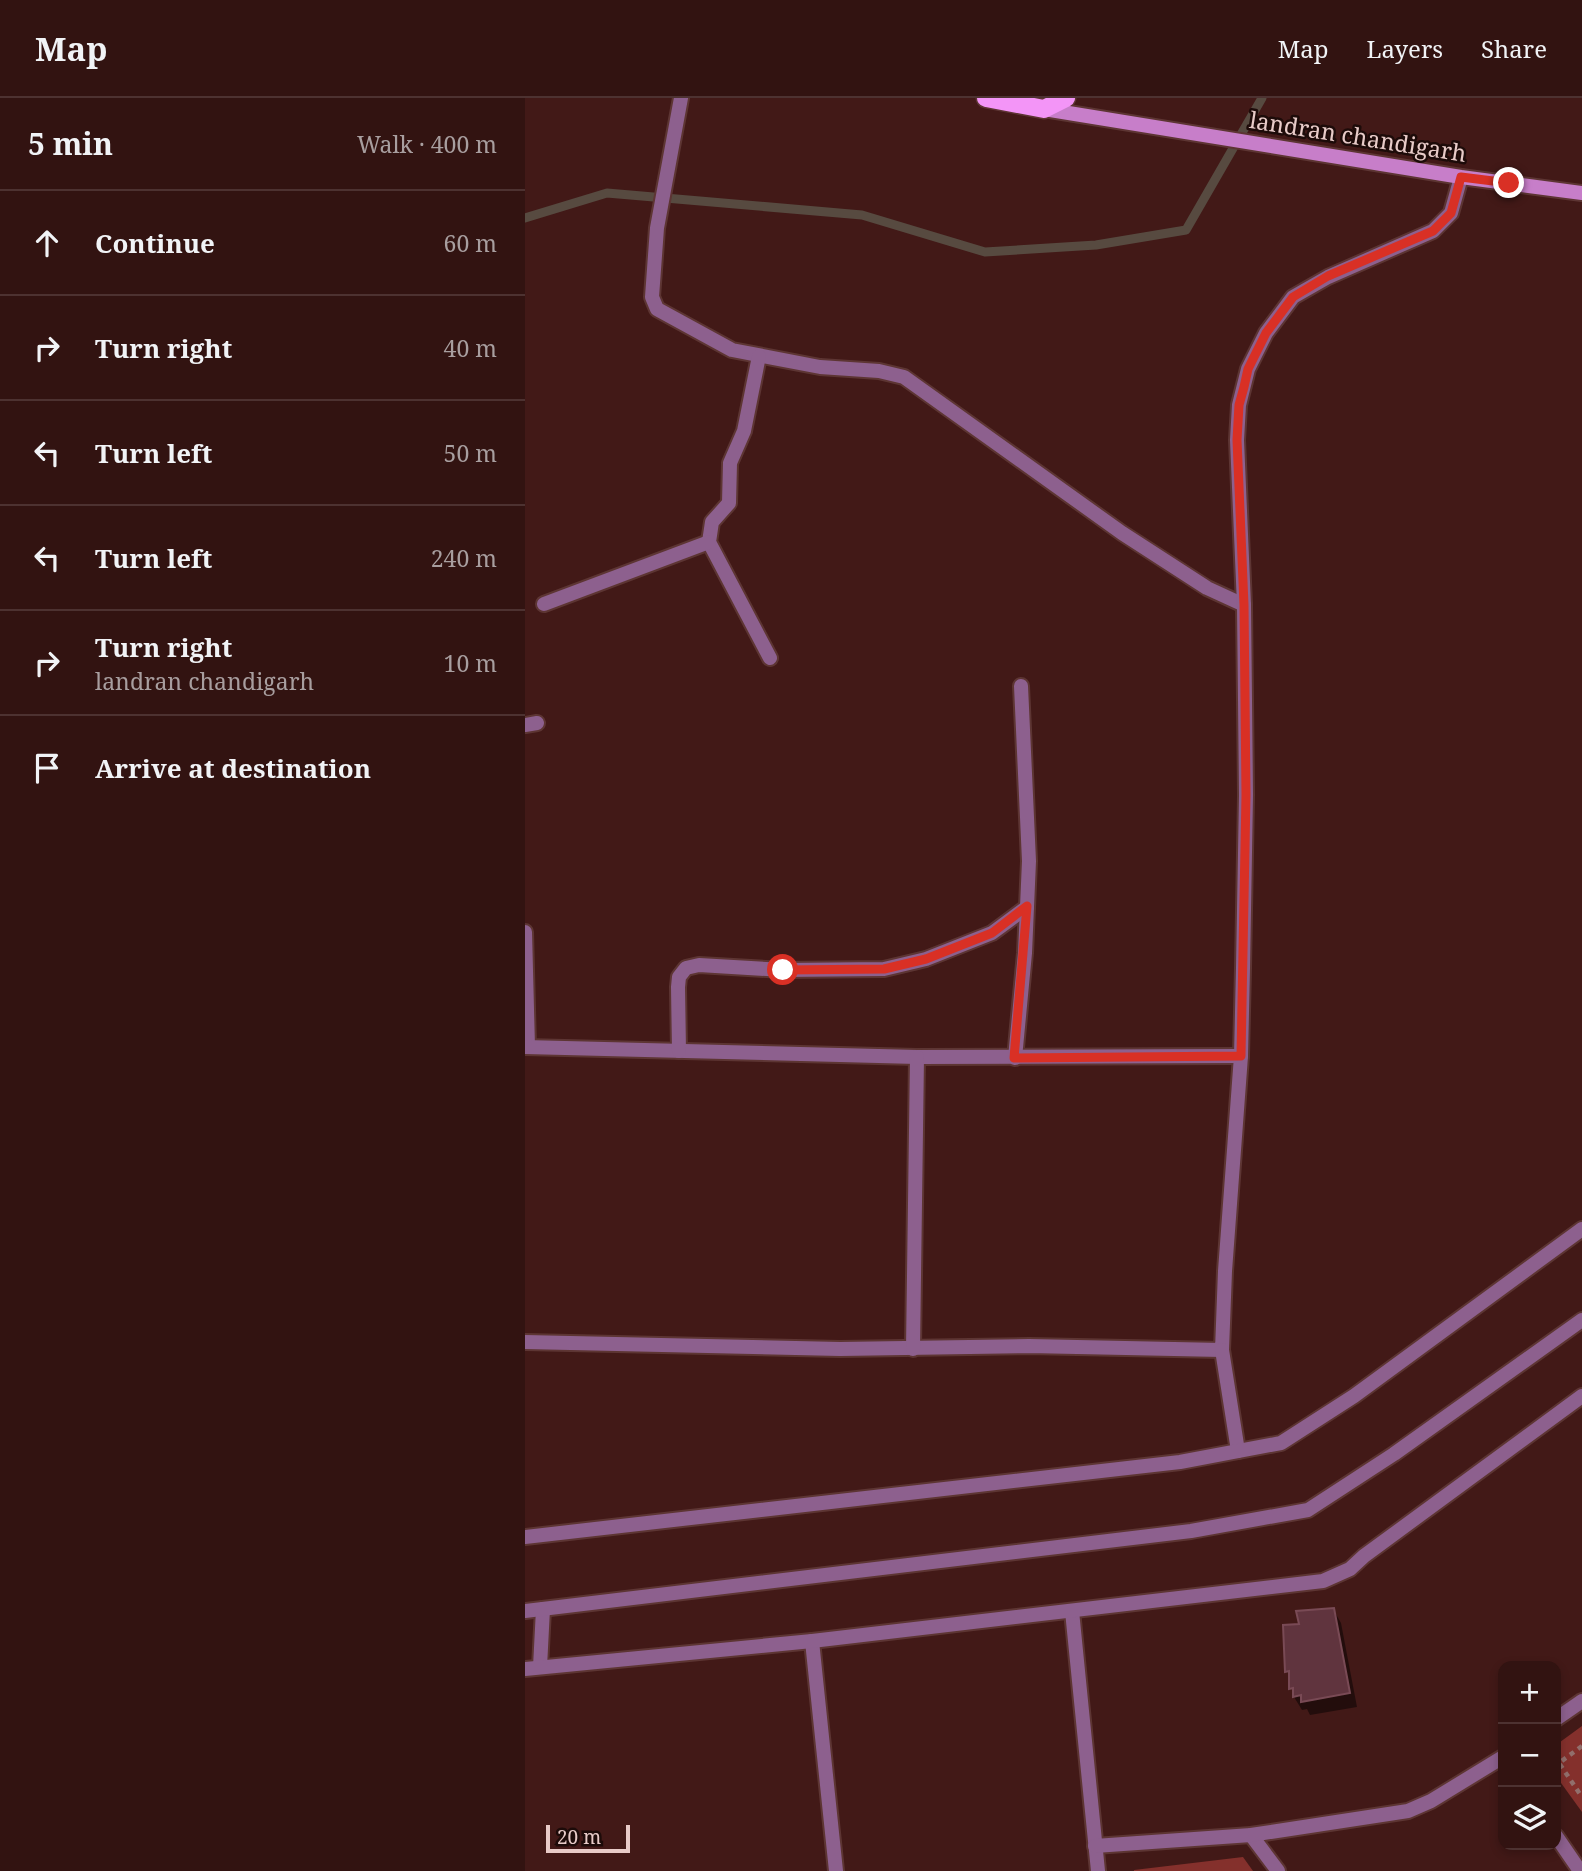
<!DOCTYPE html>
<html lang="en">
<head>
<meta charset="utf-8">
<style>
  body { margin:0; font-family:"Noto Serif",serif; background:#3a1c1a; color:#f1f3f6 }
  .controls { position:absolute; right:21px; bottom:21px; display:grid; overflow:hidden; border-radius:14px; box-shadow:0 4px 10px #0003 }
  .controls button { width:63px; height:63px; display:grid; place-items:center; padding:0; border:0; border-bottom:2px solid #4d3231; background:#321311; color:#f1f3f6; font:35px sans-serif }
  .scale { position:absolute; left:21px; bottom:18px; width:84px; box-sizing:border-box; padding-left:7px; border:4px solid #e8cbc8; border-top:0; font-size:19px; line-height:24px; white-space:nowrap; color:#e8cbc8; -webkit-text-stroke:5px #1d0b09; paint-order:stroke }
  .stop { position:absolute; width:21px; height:21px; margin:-16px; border:5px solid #d93025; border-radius:50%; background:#fff }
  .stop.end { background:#d93025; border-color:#fff; box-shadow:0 2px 7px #0008 }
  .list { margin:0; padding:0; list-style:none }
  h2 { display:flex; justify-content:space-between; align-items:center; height:91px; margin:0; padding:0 28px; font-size:30px }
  h2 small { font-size:23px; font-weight:400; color:#a89e9f }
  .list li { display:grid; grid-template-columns:46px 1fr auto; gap:21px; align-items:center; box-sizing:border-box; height:105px; padding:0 28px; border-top:2px solid #4d3231 }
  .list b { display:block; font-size:26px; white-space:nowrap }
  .list p { margin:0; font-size:23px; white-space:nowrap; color:#a89e9f }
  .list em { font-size:23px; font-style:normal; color:#a89e9f }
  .icon { flex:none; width:38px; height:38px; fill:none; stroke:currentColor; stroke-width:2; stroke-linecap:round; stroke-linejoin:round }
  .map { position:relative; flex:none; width:1057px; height:1773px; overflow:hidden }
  header { display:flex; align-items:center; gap:42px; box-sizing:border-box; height:98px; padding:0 35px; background:#321311; border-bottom:2px solid #4d3231 }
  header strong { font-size:33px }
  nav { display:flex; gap:38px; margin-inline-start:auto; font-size:24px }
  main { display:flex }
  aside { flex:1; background:#321311 }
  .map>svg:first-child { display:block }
  .green { fill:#84302c }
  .shadow { fill:#0007 }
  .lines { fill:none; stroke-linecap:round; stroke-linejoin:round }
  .stream { stroke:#574a40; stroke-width:9 }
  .building { fill:#60343e; stroke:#794a55; stroke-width:2 }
  .minor-casing { stroke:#5d3533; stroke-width:18 }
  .tertiary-casing { stroke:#5d3533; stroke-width:18 }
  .secondary-casing { stroke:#5d3533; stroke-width:18 }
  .primary-casing { stroke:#5d3533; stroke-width:21 }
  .path { stroke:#926f6c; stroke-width:4.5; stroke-dasharray:5 5; stroke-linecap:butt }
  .minor { stroke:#8d608e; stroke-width:14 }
  .tertiary { stroke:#8d608e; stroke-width:14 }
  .secondary { stroke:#c77ec9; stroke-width:14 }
  .primary { stroke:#f395f7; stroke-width:18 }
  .route { stroke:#d93025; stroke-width:9 }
  .labels { text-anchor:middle; stroke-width:5; stroke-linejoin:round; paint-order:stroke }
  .street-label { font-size:23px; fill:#e8cbc8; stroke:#1d0b09 }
</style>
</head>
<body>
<header>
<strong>Map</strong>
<nav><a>Map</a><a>Layers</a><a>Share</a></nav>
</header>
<main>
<aside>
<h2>5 min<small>Walk · 400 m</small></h2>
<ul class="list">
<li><svg class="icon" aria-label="ahead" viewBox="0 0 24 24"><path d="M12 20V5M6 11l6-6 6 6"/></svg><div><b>Continue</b></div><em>60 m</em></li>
<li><svg class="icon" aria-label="right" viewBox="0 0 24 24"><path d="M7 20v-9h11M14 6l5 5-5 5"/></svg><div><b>Turn right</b></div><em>40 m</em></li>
<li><svg class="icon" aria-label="left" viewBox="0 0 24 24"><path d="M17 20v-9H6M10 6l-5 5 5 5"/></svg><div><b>Turn left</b></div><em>50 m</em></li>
<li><svg class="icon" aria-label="left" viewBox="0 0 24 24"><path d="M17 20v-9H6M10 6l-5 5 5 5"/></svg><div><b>Turn left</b></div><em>240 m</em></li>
<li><svg class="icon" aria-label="right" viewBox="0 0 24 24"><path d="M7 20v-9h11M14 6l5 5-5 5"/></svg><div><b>Turn right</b><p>landran chandigarh</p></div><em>10 m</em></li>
<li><svg class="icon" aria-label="arrive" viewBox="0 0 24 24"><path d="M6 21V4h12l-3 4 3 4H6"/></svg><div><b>Arrive at destination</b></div></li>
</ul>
</aside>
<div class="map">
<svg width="1057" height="1773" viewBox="0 0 1057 1773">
  <rect width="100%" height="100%" fill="#421917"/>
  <!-- green -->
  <g class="green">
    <polygon points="1057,1628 1057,1714 1031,1678 1031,1647"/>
    <polygon points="718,1759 728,1773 609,1773 609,1772"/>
  </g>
  <!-- shadow -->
  <polygon class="shadow" points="808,1511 816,1525 832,1609 785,1617 782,1611 777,1612 769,1599 766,1581 762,1573 776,1528"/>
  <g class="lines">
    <!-- stream -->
    <polyline class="stream" points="0,120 82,95 337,117 460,154 571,147 661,132 737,0"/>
  </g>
  <!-- building -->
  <polygon class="building" points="809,1510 825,1595 776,1604 776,1597 768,1599 768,1590 764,1591 764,1573 760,1574 758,1527 774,1526 771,1513"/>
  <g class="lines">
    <defs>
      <g id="minor">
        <polyline points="156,0 132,130 127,199 132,211 207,252 295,269 354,273 379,279 597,435 682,490 719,507"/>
        <polyline points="234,258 219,333 205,365 204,405 187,424 184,444 245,560"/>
        <polyline points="19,506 184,444"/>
        <polyline points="0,627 12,625"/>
        <polyline points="0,834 3,949"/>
        <polyline points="0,949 392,959 716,958"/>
        <polyline points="154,953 153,889 154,879 161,870 174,867 258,872 359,871 401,861 467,835 502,809"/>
        <polyline points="490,960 500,855 504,763 496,588"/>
        <polyline points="0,1244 315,1251 504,1248 697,1252 700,1173 716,958 718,870 721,697 719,507 712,342 714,307 723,271 741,235 768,199 803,179 908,133 926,115 936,79"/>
        <polyline points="388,1251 392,959"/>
        <polyline points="697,1252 713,1353"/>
        <polyline points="547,1513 573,1773"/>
        <polyline points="287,1543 311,1773"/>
        <polyline points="15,1569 18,1511"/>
        <polyline points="0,1571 287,1543 798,1483 825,1471 839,1458 1057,1298"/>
        <polyline points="1031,1621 1057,1603"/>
        <polyline points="726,1737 753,1773"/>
        <polyline points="1031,1738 1055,1773"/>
        <polyline points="570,1748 726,1737 883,1713 906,1703 978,1659"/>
      </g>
      <g id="tertiary">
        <polyline points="0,1439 655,1364 756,1345 829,1298 1057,1131"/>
        <polyline points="0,1513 666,1433 783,1412 869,1356 1057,1222"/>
      </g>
      <polyline id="secondary" points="519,11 936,79 1057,95"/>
      <polyline id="primary" points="461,0 519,11 541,0"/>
    </defs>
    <!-- minor casing -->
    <use href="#minor" class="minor-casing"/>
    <!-- tertiary casing -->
    <use href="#tertiary" class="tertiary-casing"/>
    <!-- secondary casing -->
    <use href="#secondary" class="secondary-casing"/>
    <!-- primary casing -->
    <use href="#primary" class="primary-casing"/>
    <!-- path -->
    <polyline class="path" points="1057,1648 1034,1665 1057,1699"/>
    <!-- minor -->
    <use href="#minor" class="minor"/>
    <!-- tertiary -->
    <use href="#tertiary" class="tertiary"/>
    <!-- secondary -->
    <use href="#secondary" class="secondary"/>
    <!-- primary -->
    <use href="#primary" class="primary"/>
  </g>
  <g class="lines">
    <!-- route -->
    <polyline class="route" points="258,872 359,871 401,861 467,835 502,808 489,960 716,958 721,697 719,507 712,342 714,307 719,289 723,271 741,235 768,199 803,178 908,133 926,115 936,79 984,85"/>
  </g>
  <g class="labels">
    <!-- street labels -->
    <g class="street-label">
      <text transform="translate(833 39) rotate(9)" y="8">landran chandigarh</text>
    </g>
  </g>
</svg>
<div class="controls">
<button>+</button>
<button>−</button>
<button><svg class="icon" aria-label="layers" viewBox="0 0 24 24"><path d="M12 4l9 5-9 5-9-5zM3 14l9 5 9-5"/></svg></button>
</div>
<div class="scale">20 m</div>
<div class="stop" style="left:258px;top:872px"></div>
<div class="stop end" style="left:984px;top:85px"></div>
</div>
</main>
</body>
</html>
